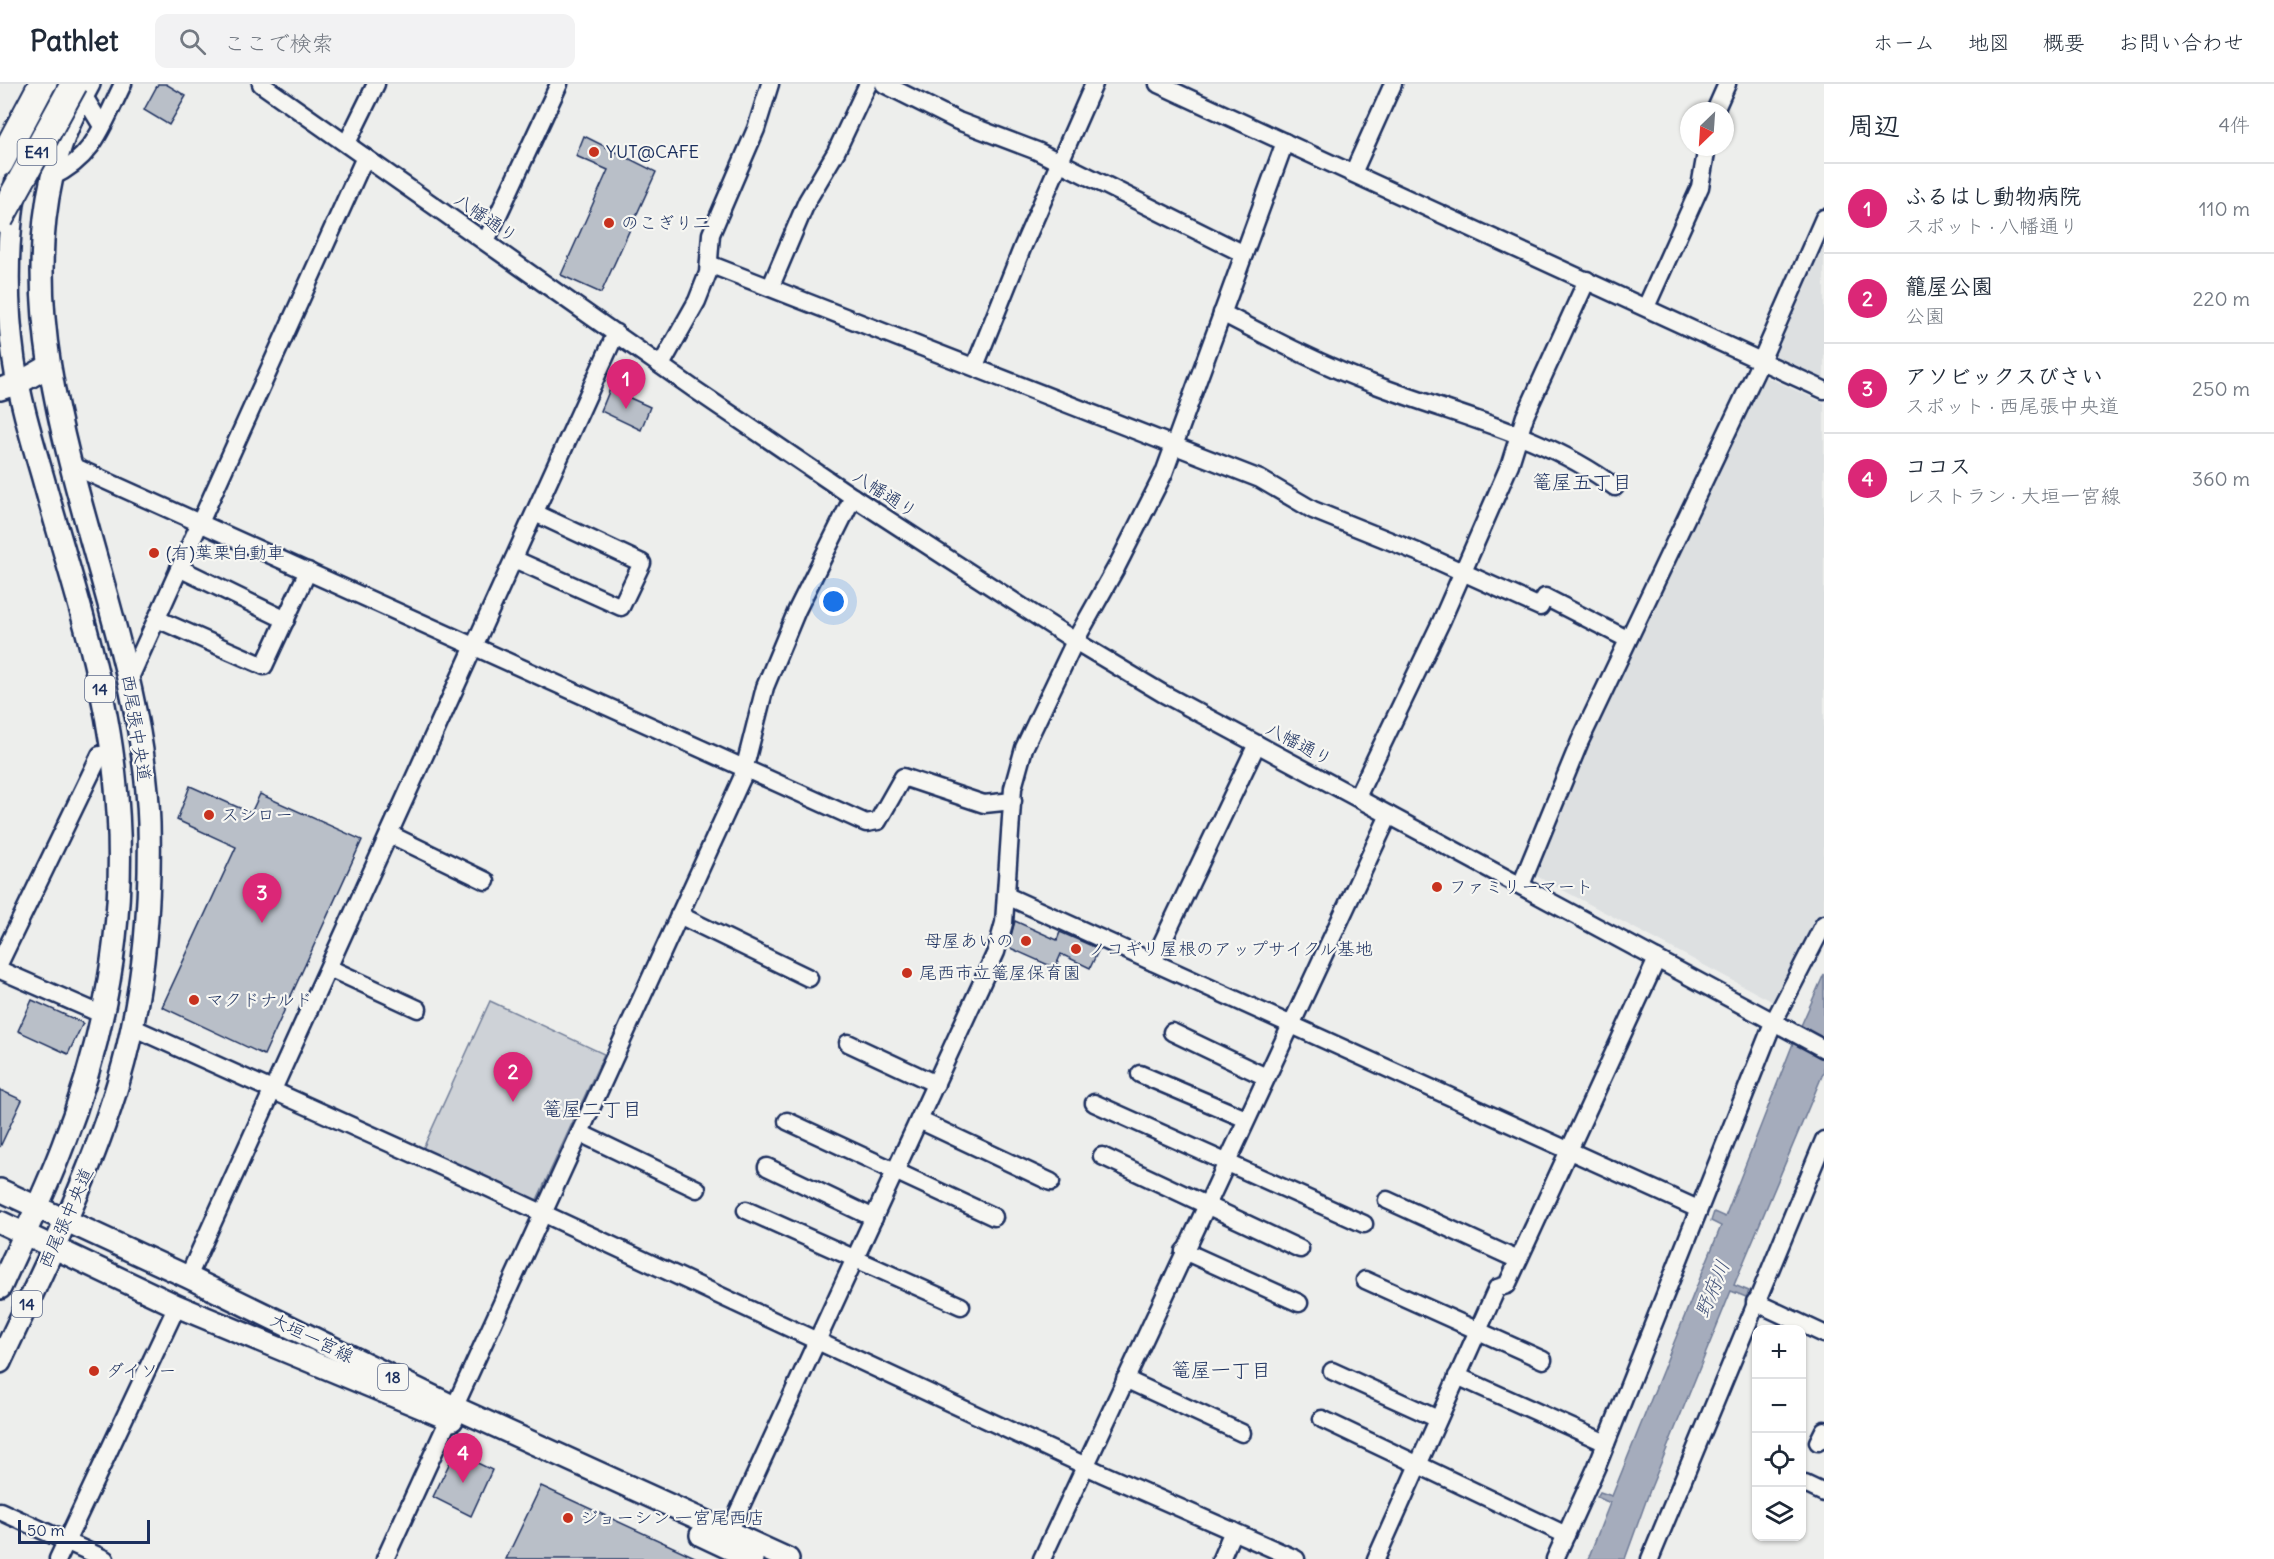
<!DOCTYPE html>
<html lang="ja">
<head>
<meta charset="utf-8">
<style>
  body { margin:0; font-family:Delius,"Klee One",sans-serif; background:#f2f2f3; color:#1f2937 }
  .controls { position:absolute; right:18px; bottom:18px; display:grid; overflow:hidden; border-radius:12px; box-shadow:0 2px 4px #0004 }
  .controls button { width:54px; height:54px; display:grid; place-items:center; padding:0; border:0; border-bottom:2px solid #e0e1e3; background:#fff; color:#1f2937; font:30px sans-serif }
  .compass { position:absolute; left:1680px; top:18px; width:54px; height:54px; border-radius:50%; background:#fff; box-shadow:0 2px 4px #0004; rotate:205deg }
  .scale { position:absolute; left:18px; bottom:15px; width:132px; box-sizing:border-box; padding-left:6px; border:3px solid #1b2f5e; border-top:0; font-size:16px; line-height:21px; white-space:nowrap; color:#1b2f5e; -webkit-text-stroke:4px #f6f6f2; paint-order:stroke }
  .you { position:absolute; left:834px; top:518px; width:21px; height:21px; margin:-15px; border:4px solid #fff; border-radius:50%; background:#1a73e8; box-shadow:0 0 0 9px #1a73e833 }
  .badge { display:grid; place-items:center; width:39px; height:39px; border-radius:50%; background:#db2777; color:#fff; font-size:20px; font-weight:700 }
  .pin { position:absolute; translate:-50% -50px; filter:drop-shadow(0 2px 3px #0008) }
  .pin::after { content:''; position:absolute; top:32px; width:21px; height:18px; background:inherit; clip-path:polygon(0 0,100% 0,50% 100%) }
  .list { margin:0; padding:0; list-style:none }
  h2 { display:flex; justify-content:space-between; align-items:center; height:78px; margin:0; padding:0 24px; font-size:26px }
  h2 small { font-size:20px; font-weight:400; color:#747a83 }
  .list li { display:grid; grid-template-columns:39px 1fr auto; gap:18px; align-items:center; box-sizing:border-box; height:90px; padding:0 24px; border-top:2px solid #e0e1e3 }
  .list b { display:block; font-size:22px; white-space:nowrap }
  .list p { margin:0; font-size:20px; white-space:nowrap; color:#747a83 }
  .list em { font-size:20px; font-style:normal; color:#747a83 }
  .icon { flex:none; width:33px; height:33px; fill:none; stroke:currentColor; stroke-width:2; stroke-linecap:round; stroke-linejoin:round }
  .map { position:relative; flex:none; width:1824px; height:1475px; overflow:hidden }
  header { display:flex; align-items:center; gap:36px; box-sizing:border-box; height:84px; padding:0 30px; background:#fff; border-bottom:2px solid #e0e1e3 }
  header strong { font-size:28px }
  nav { display:flex; gap:33px; margin-inline-start:auto; font-size:21px }
  .search { width:420px; height:54px; background:#f2f2f3; display:flex; align-items:center; gap:15px; box-sizing:border-box; padding:0 21px; border-radius:12px; color:#747a83; font-size:22px }
  main { display:flex }
  aside { flex:1; background:#fff }
  .map>svg:first-child { display:block }
  .built { fill:#dde0e1 }
  .green { fill:#ced2d7; stroke:#74809a; stroke-width:1.5 }
  .water { fill:#a5acbc; stroke:#6e7a96; stroke-width:1.5 }
  .lines { fill:none; stroke-linecap:round; stroke-linejoin:round }
  .stream { stroke:#6e7a96; stroke-width:5 }
  .building { fill:#b9bfc8; stroke:#1b2f5e; stroke-width:1.5 }
  .minor-casing { stroke:#1b2f5e; stroke-width:21 }
  .major-casing { stroke:#1b2f5e; stroke-width:26 }
  .minor { stroke:#f6f6f2; stroke-width:16 }
  .major { stroke:#f6f6f2; stroke-width:21 }
  .highway-bridge-casing { stroke:#1b2f5e; stroke-width:30; stroke-linecap:butt }
  .highway-bridge { stroke:#f6f6f2; stroke-width:26 }
  .poi-dot { fill:#c8321e; stroke:#f6f6f2; stroke-width:2 }
  .labels { text-anchor:middle; stroke-width:4.5; stroke-linejoin:round; paint-order:stroke }
  .shield { fill:#f6f6f2; stroke:#5d6b8a; stroke-width:1.5 }
  .shield-label { font-size:16px; font-weight:bold; fill:#1b2f5e }
  .poi-label { font-size:18px; fill:#1b2f5e; stroke:#f6f6f2; text-anchor:start }
  .street-label { font-size:18px; fill:#1b2f5e; stroke:#f6f6f2 }
  .neighbourhood-label { font-size:20px; fill:#1b2f5e; stroke:#f6f6f2 }
  .water-label { font-size:20px; font-style:italic; fill:#44547a; stroke:#f6f6f2 }
</style>
</head>
<body>
<header>
<strong>Pathlet</strong>
<div class="search"><svg class="icon" aria-label="search" viewBox="0 0 24 24"><circle cx="10" cy="10" r="6"/><path d="M15 15l6 6"/></svg>ここで検索</div>
<nav><a>ホーム</a><a>地図</a><a>概要</a><a>お問い合わせ</a></nav>
</header>
<main>
<div class="map">
<svg width="1824" height="1475" viewBox="0 0 1824 1475">
  <rect width="100%" height="100%" fill="#edeeec"/>
  <filter id="ink" filterUnits="userSpaceOnUse"><feTurbulence type="fractalNoise" baseFrequency=".0167" numOctaves="2"/><feDisplacementMap in="SourceGraphic" scale="12" xChannelSelector="R" yChannelSelector="G"/><feConvolveMatrix kernelMatrix="1 2 1 2 8 2 1 2 1" color-interpolation-filters="sRGB"/></filter>
  <g filter="url(#ink)">
    <!-- built -->
    <g class="built">
      <polygon points="1824,162 1824,296 1774,273"/>
      <polygon points="1760,290 1824,319 1824,827 1777,920 1529,788"/>
    </g>
    <!-- green -->
    <polygon class="green" points="490,917 604,970 535,1120 422,1067"/>
    <!-- water -->
    <polygon class="water" points="1824,890 1824,987 1734,1201 1749,1207 1746,1213 1731,1207 1650,1406 1625,1475 1588,1475 1610,1419 1597,1413 1600,1408 1612,1412 1721,1142 1711,1137 1714,1128 1725,1133 1792,962"/>
    <g class="lines">
      <!-- stream -->
      <polyline class="stream" points="60,921 69,925"/>
    </g>
    <!-- building -->
    <g class="building">
      <polygon points="158,0 166,0 186,12 169,41 144,26"/>
      <polygon points="584,52 656,88 601,209 561,191 608,86 576,72"/>
      <polygon points="610,305 650,323 641,346 601,327"/>
      <polygon points="190,702 251,729 260,710 362,756 264,971 162,923 236,763 177,736"/>
      <polygon points="1015,837 1057,856 1060,848 1099,865 1090,884 1061,870 1055,884 1008,863"/>
      <polygon points="32,916 83,939 68,970 18,947"/>
      <polygon points="0,1006 22,1016 0,1063"/>
      <polygon points="455,1368 492,1386 471,1432 433,1413"/>
      <polygon points="541,1402 699,1475 506,1475"/>
    </g>
    <g class="lines">
      <defs>
        <g id="minor">
          <polyline points="261,0 694,305 853,413 1075,557 1162,609 1824,965"/>
          <polyline points="884,0 958,37 1037,67 1244,170"/>
          <polyline points="1158,0 1824,306"/>
          <polyline points="83,11 102,42"/>
          <polyline points="1715,27 1727,0"/>
          <polyline points="347,59 376,0"/>
          <polyline points="1353,89 1393,0"/>
          <path d="M52 93C95 73 103 40 123 0"/>
          <polyline points="486,157 559,0"/>
          <polyline points="709,180 1260,395 1313,426 1420,469 1540,523 1545,513 1627,555"/>
          <polyline points="771,202 807,117 836,68 868,0"/>
          <polyline points="1646,223 1700,103 1707,63"/>
          <path d="M1222 229C1272 255 1323 282 1376 301 1457 332 1544 350 1615 403"/>
          <polyline points="661,281 697,217 708,189 711,150 756,45 770,0"/>
          <polyline points="975,282 1023,162 1094,0"/>
          <polyline points="73,382 866,739 878,737 903,693 984,720 1013,717"/>
          <polyline points="514,475 621,523 642,479 535,429"/>
          <polyline points="179,484 286,536"/>
          <polyline points="157,535 264,582 308,487"/>
          <polyline points="129,596 365,73"/>
          <polyline points="1357,713 1441,538 1510,380 1525,332 1587,196"/>
          <polyline points="389,750 486,797"/>
          <polyline points="1521,801 1580,657 1761,277 1824,134"/>
          <polyline points="1007,812 1698,1125"/>
          <polyline points="679,831 809,894"/>
          <polyline points="0,878 100,671 111,670"/>
          <polyline points="1153,878 1257,660"/>
          <polyline points="329,884 418,925"/>
          <polyline points="0,886 103,931"/>
          <polyline points="132,943 478,1099 1103,1390 1296,1475"/>
          <polyline points="1172,948 1266,993"/>
          <polyline points="848,959 936,1000"/>
          <polyline points="1140,990 1246,1035"/>
          <polyline points="1094,1019 1364,1140"/>
          <polyline points="919,1036 1051,1098"/>
          <polyline points="787,1037 994,1133"/>
          <polyline points="580,1049 697,1105"/>
          <polyline points="1102,1072 1300,1165"/>
          <polyline points="767,1083 874,1134"/>
          <polyline points="1387,1116 1518,1176"/>
          <polyline points="746,1126 961,1222"/>
          <polyline points="1184,1167 1299,1219"/>
          <polyline points="188,1193 616,249"/>
          <polyline points="1365,1196 1543,1276"/>
          <polyline points="1755,1218 1824,1250"/>
          <polyline points="1332,1287 1438,1335"/>
          <polyline points="1457,1292 1606,1359"/>
          <polyline points="1125,1295 1242,1349"/>
          <polyline points="1322,1335 1566,1451"/>
          <polyline points="1818,1358 1824,1346"/>
          <polyline points="1805,1400 1824,1409"/>
          <polyline points="0,1427 105,1475"/>
          <polyline points="729,1448 996,868 1004,839 1013,704 1024,664 1075,557 1117,482 1164,389 1285,58"/>
          <polyline points="58,1475 177,1222"/>
          <polyline points="385,1475 742,694 765,603 797,526 853,413"/>
          <polyline points="1042,1475 1389,731"/>
          <polyline points="1221,1475 1233,1447"/>
          <polyline points="1376,1475 1497,1204 1507,1201 1657,875"/>
          <polyline points="1555,1475 1597,1382 1773,939 1824,840"/>
          <polyline points="1650,1475 1824,1056"/>
        </g>
        <g id="major">
          <polyline points="0,305 19,299 49,282"/>
          <polyline points="0,1106 188,1193 456,1324 788,1475"/>
          <polyline points="0,1138 177,1222 452,1336"/>
          <path d="M0 1204C21 1157 45 1109 63 1061 109 943 129 819 115 693 105 592 70 492 43 394 32 356 20 316 14 277 3 197 8 115 30 38"/>
          <path d="M0 1278C43 1186 90 1094 119 996 143 914 151 825 149 739 142 525 4 306 52 93 59 60 73 29 89 0"/>
          <polyline points="701,1451 752,1475"/>
        </g>
      </defs>
      <!-- minor casing -->
      <use href="#minor" class="minor-casing"/>
      <!-- major casing -->
      <use href="#major" class="major-casing"/>
      <!-- minor -->
      <use href="#minor" class="minor"/>
      <!-- major -->
      <use href="#major" class="major"/>
      <defs>
        <g id="highway-bridge">
          <polyline points="0,79 42,0"/>
          <polyline points="0,135 74,0"/>
        </g>
      </defs>
      <!-- highway-bridge casing -->
      <use href="#highway-bridge" class="highway-bridge-casing"/>
      <!-- highway-bridge -->
      <use href="#highway-bridge" class="highway-bridge"/>
    </g>
  </g>
  <!-- markers -->
  <g class="poi-dot">
    <circle cx="594" cy="68" r="6"/>
    <circle cx="609" cy="139" r="6"/>
    <circle cx="154" cy="469" r="6"/>
    <circle cx="209" cy="731" r="6"/>
    <circle cx="1437" cy="803" r="6"/>
    <circle cx="1026" cy="857" r="6"/>
    <circle cx="1076" cy="865" r="6"/>
    <circle cx="907" cy="889" r="6"/>
    <circle cx="194" cy="916" r="6"/>
    <circle cx="94" cy="1287" r="6"/>
    <circle cx="568" cy="1434" r="6"/>
  </g>
  <g class="labels">
    <!-- shield labels -->
    <g class="shield">
      <rect x="17.5" y="55" width="39" height="26" rx="4.5"/>
      <rect x="85" y="592" width="30" height="26" rx="4.5"/>
      <rect x="12" y="1207" width="30" height="26" rx="4.5"/>
      <rect x="378" y="1280" width="30" height="26" rx="4.5"/>
    </g>
    <g class="shield-label">
      <text x="37" y="74">E41</text>
      <text x="100" y="611">14</text>
      <text x="27" y="1226">14</text>
      <text x="393" y="1299">18</text>
    </g>
    <!-- poi labels -->
    <g class="poi-label">
      <text x="606" y="74">YUT@CAFE</text>
      <text x="621" y="145">のこぎり二</text>
      <text x="166" y="475">(有)葉栗自動車</text>
      <text x="221" y="737">スシロー</text>
      <text x="1449" y="809">ファミリーマート</text>
      <text x="1014" y="863" text-anchor="end">母屋あいの</text>
      <text x="1088" y="871">ノコギリ屋根のアップサイクル基地</text>
      <text x="919" y="895">尾西市立篭屋保育園</text>
      <text x="206" y="922">マクドナルド</text>
      <text x="106" y="1293">ダイソー</text>
      <text x="580" y="1440">ジョーシン 一宮尾西店</text>
    </g>
    <!-- street labels -->
    <g class="street-label">
      <text transform="translate(486 134) rotate(35)" y="6">八幡通り</text>
      <text transform="translate(885 410) rotate(33)" y="6">八幡通り</text>
      <text transform="translate(136 644) rotate(81)" y="6">西尾張中央道</text>
      <text transform="translate(1299 660) rotate(28)" y="6">八幡通り</text>
      <text transform="translate(66 1134) rotate(-66)" y="6">西尾張中央道</text>
      <text transform="translate(312 1254) rotate(26)" y="6">大垣一宮線</text>
    </g>
    <!-- neighbourhood labels -->
    <g class="neighbourhood-label">
      <text x="1582" y="405">篭屋五丁目</text>
      <text x="592" y="1032">篭屋二丁目</text>
      <text x="1221" y="1293">篭屋一丁目</text>
    </g>
    <!-- water labels -->
    <g class="water-label">
      <text transform="translate(1712 1205) rotate(-67)" y="7">野府川</text>
    </g>
  </g>
</svg>
<div class="controls">
<button>+</button>
<button>−</button>
<button><svg class="icon" aria-label="locate" viewBox="0 0 24 24"><circle cx="12" cy="12" r="6"/><path d="M12 2v4M12 18v4M2 12h4M18 12h4"/></svg></button>
<button><svg class="icon" aria-label="layers" viewBox="0 0 24 24"><path d="M12 4l9 5-9 5-9-5zM3 14l9 5 9-5"/></svg></button>
</div>
<svg class="compass" viewBox="-18 -18 36 36"><path d="M0-13l5 13h-10z" fill="#e53935"/><path d="M0 13l5-13h-10z" fill="#747a83"/></svg>
<div class="scale">50 m</div>
<div class="you"></div>
<div class="pin badge" style="left:626px;top:325px">1</div>
<div class="pin badge" style="left:513px;top:1018px">2</div>
<div class="pin badge" style="left:262px;top:839px">3</div>
<div class="pin badge" style="left:463px;top:1399px">4</div>
</div>
<aside>
<h2>周辺<small>4件</small></h2>
<ul class="list">
<li><span class="badge">1</span><div><b>ふるはし動物病院</b><p>スポット · 八幡通り</p></div><em>110 m</em></li>
<li><span class="badge">2</span><div><b>籠屋公園</b><p>公園</p></div><em>220 m</em></li>
<li><span class="badge">3</span><div><b>アソビックスびさい</b><p>スポット · 西尾張中央道</p></div><em>250 m</em></li>
<li><span class="badge">4</span><div><b>ココス</b><p>レストラン · 大垣一宮線</p></div><em>360 m</em></li>
</ul>
</aside>
</main>
</body>
</html>
